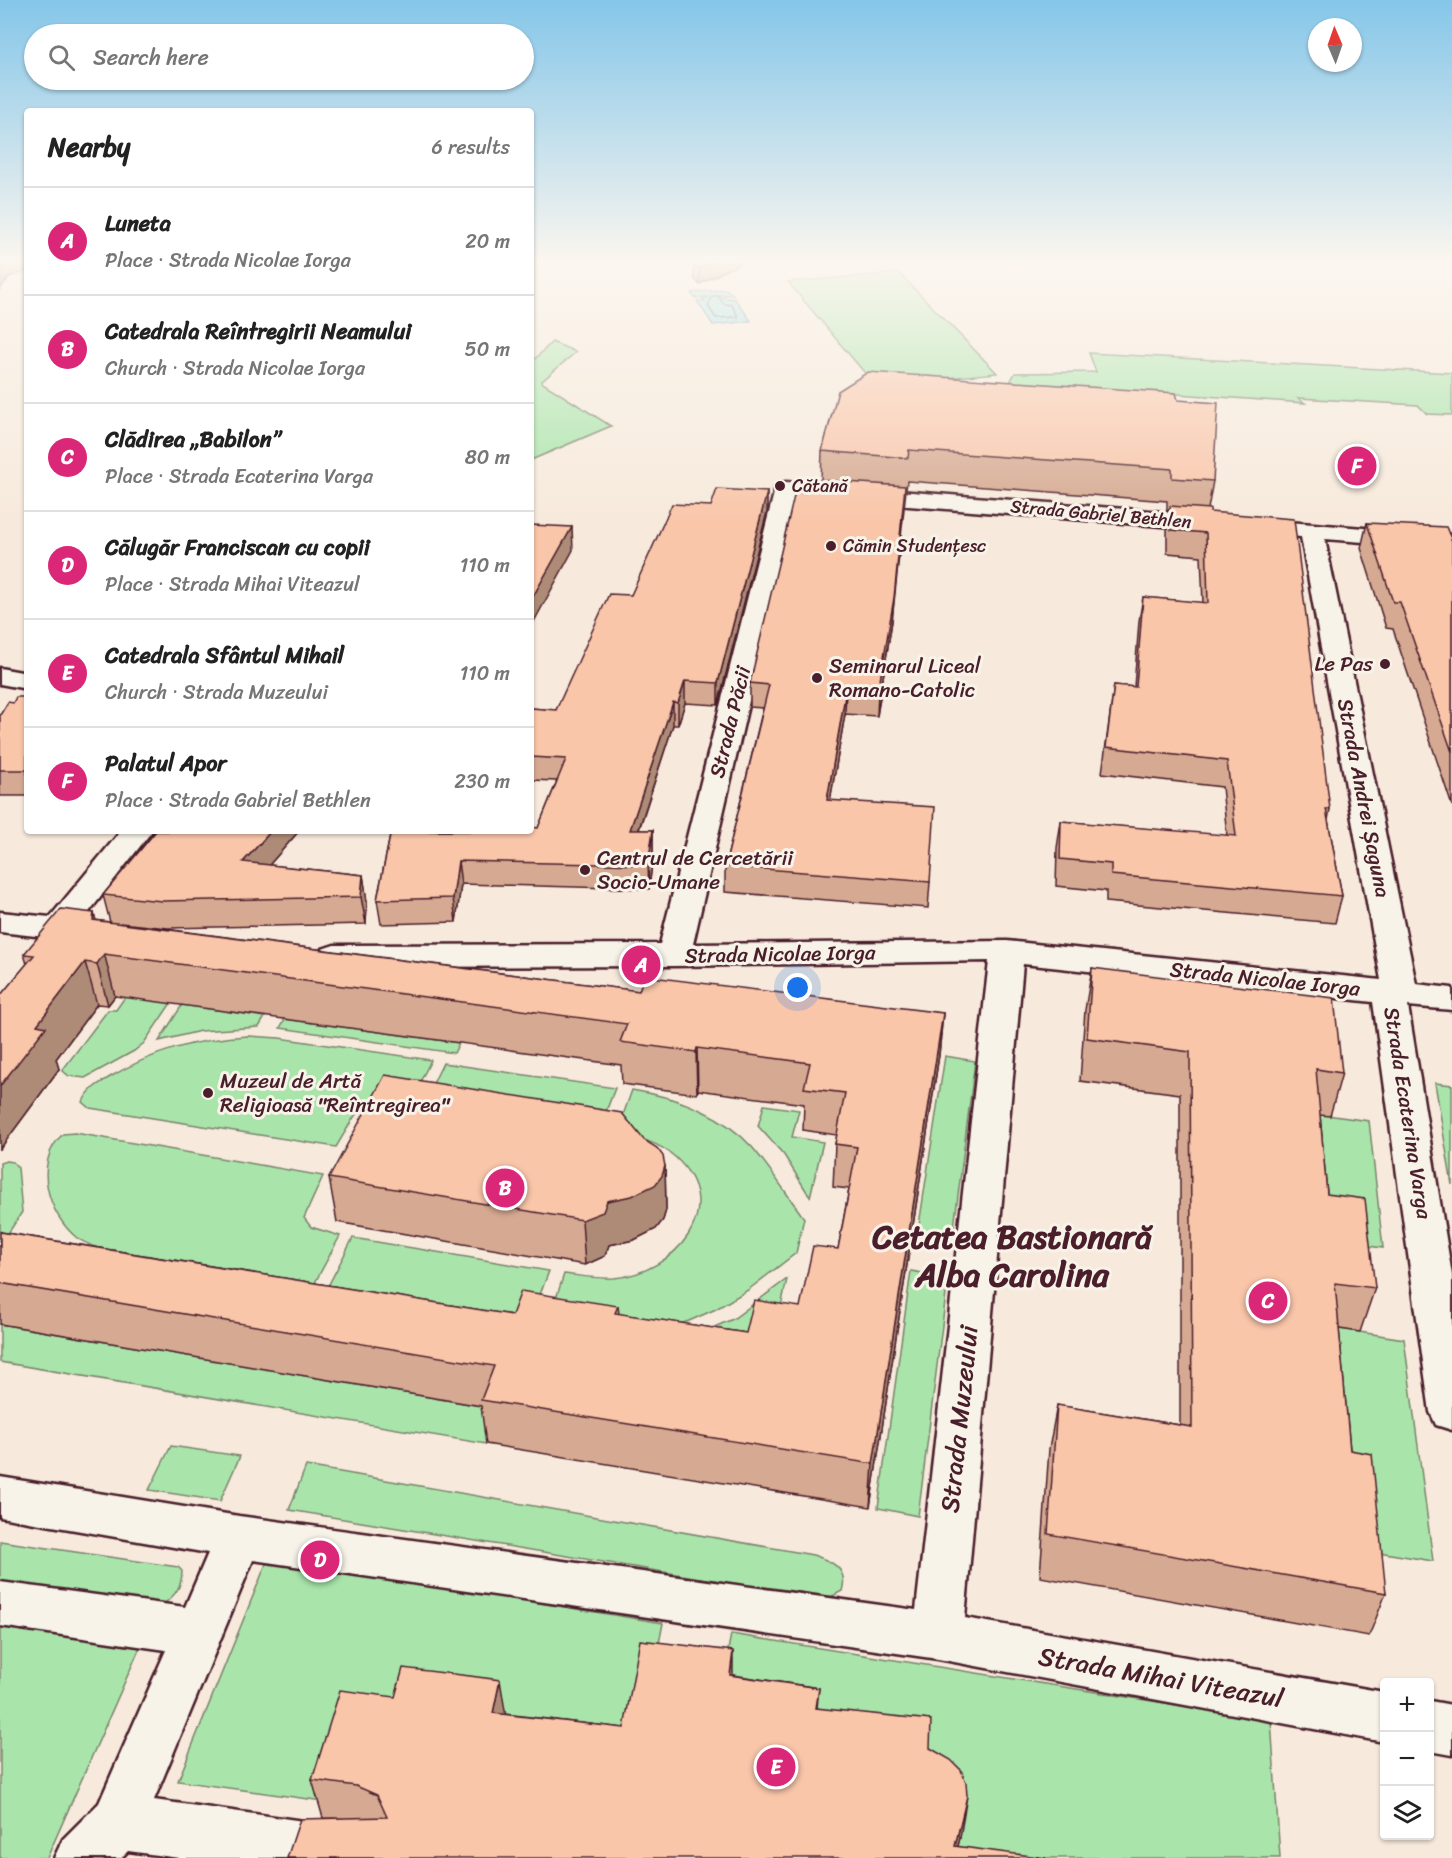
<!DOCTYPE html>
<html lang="en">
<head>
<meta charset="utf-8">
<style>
  body { margin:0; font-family:Sriracha,sans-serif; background:#f2f2f2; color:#222 }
  .controls { position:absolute; right:18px; bottom:18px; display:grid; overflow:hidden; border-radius:6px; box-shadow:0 2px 4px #0004 }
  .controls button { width:54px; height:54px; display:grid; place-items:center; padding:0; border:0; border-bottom:2px solid #e0e0e0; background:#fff; color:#222; font:30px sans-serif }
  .compass { position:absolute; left:1308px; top:18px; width:54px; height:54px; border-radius:50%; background:#fff; box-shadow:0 2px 4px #0004; rotate:358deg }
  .you { position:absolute; left:798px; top:988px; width:21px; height:21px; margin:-15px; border:4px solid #fff; border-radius:50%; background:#1a73e8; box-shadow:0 0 0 9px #1a73e833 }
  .badge { display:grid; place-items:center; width:39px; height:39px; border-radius:50%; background:#db2777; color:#fff; font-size:20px; font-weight:700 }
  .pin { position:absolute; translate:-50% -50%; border:3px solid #fff; box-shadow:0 2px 6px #0006 }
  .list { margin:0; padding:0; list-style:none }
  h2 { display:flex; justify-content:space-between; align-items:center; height:78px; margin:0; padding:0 24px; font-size:26px }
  h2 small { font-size:20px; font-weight:400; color:#767676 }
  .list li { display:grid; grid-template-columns:39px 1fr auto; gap:18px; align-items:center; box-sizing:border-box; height:108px; padding:0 24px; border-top:2px solid #e0e0e0 }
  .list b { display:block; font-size:22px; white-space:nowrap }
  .list p { margin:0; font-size:20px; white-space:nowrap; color:#767676 }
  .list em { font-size:20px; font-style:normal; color:#767676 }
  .icon { flex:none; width:33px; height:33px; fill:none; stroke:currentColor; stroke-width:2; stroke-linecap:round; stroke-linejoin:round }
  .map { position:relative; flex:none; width:1452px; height:1858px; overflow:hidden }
  .search { position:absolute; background:#fff; box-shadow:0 2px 4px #0004; left:24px; top:24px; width:510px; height:66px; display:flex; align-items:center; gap:15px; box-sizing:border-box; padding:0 21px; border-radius:33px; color:#767676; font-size:22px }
  .panel { position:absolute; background:#fff; box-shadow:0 2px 4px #0004; left:24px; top:108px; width:510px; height:726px; border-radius:6px }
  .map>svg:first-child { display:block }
  .green { fill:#a9e5ab; stroke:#7a826b; stroke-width:1.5 }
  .water { fill:#90e0eb; stroke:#74939e; stroke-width:1.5 }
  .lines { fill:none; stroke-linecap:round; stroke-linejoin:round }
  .shore { stroke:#666c78; stroke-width:1.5 }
  .minor-casing { stroke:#4a1f2b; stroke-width:5 }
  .minor { fill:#f7f3e8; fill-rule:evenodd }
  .wall { fill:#d6aa92; stroke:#4a1f2b; stroke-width:1.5 }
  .shaded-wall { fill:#ae8b77; stroke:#4a1f2b; stroke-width:1.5 }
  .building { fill:#f9c6aa; stroke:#4a1f2b; stroke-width:1.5 }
  .poi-dot { fill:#4a1f2b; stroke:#f7f3e8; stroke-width:2 }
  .labels { text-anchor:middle; stroke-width:6; stroke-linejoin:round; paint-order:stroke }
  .far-poi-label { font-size:18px; fill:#4a1f2b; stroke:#f7f3e8; text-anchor:start }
  .far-street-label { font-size:18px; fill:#4a1f2b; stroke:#f7f3e8 }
  .poi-label { font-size:21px; fill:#4a1f2b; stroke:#f7f3e8; text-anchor:start }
  .street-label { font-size:21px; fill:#4a1f2b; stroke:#f7f3e8 }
  .near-street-label { font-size:26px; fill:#4a1f2b; stroke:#f7f3e8 }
  .near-district-label { font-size:33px; font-weight:bold; fill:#4a1f2b; stroke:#f7f3e8 }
</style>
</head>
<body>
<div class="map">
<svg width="1452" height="1858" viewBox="0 0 1452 1858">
  <rect width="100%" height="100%" fill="#f7eadc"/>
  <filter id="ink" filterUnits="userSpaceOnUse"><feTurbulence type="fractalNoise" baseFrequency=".0167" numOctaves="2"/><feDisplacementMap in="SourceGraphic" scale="12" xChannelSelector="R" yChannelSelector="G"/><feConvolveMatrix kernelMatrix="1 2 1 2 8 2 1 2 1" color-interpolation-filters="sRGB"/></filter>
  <g filter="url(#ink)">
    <!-- green -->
    <g class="green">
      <polygon points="899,273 997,373 875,385 788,282"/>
      <polygon points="552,342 576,352 541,382 611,426 531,460 531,363"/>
      <polygon points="1089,353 1452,373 1452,415 1427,414 1418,405 1298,398 1305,403 1010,382 1015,373 1096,372"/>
      <polygon points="125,997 171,1003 144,1043 134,1051 85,1078 69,1076 63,1071 64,1068 108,1010 116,1010"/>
      <polygon points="182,1005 265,1017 259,1027 200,1031 159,1041"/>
      <polygon points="285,1019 459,1043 454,1053 280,1028"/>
      <path d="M248 1036 279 1038 431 1060 408 1106C356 1100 362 1105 336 1147L90 1108 83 1102C88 1089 99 1084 110 1077 154 1051 197 1039 248 1036Z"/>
      <polygon points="945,1056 975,1061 953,1235 942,1241 917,1238"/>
      <polygon points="443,1063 615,1088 597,1135 421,1108"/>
      <polygon points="1435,1083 1452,1085 1452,1185"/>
      <path d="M632 1090C676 1097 721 1113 752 1147 771 1169 787 1195 804 1218L796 1253 748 1290 716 1309 689 1321 661 1330 548 1323 564 1274C581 1276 597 1279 614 1278 675 1273 731 1208 675 1157 660 1143 637 1137 617 1132Z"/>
      <polygon points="764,1105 799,1110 792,1137 823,1142 810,1197 784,1155 758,1126"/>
      <polygon points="1305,1112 1369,1121 1383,1248 1314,1238"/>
      <path d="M75 1133 323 1176 304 1218 311 1227 340 1236 311 1290 107 1252C98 1248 86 1244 77 1238 48 1215 32 1162 63 1134Z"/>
      <polygon points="6,1161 13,1162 18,1168 22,1212 0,1246 0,1163"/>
      <polygon points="353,1238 549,1271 531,1318 325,1292"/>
      <path d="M911 1271C927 1274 944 1275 946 1294L918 1516 878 1508Z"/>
      <polygon points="787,1279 773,1343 705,1331 733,1319"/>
      <polygon points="0,1324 499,1409 486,1444 0,1362"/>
      <polygon points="1321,1326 1404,1339 1433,1561 1361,1549"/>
      <polygon points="171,1446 240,1456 220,1501 149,1490"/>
      <path d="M306 1466 813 1555C831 1561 849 1568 842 1591L827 1599 289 1510Z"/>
      <path d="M0 1541 178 1567 182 1571C182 1589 173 1598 159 1607L0 1585Z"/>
      <polygon points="268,1559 663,1623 651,1684 627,1771 330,1802 178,1781"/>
      <polygon points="0,1615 145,1636 47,1858 0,1858"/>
      <polygon points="731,1634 1271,1720 1280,1858 950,1858 957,1849 960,1838 720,1693"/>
    </g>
    <!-- water -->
    <polygon class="water" points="726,289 733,295 718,295 719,297 735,299 751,321 713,325 697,301 705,301 703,299 709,297 695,298 691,293"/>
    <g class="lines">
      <!-- shore -->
      <polygon class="shore" points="712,296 718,296 724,304 732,305 738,317 716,318 708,306"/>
      <defs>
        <g id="minor">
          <path d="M786 482 1452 535V549L1325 539 1416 984 1452 988V1010L1408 1006 1452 1275V1430L1436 1425 1430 1412 1373 1002 1023 964 965 1618 1384 1692V1742L938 1659 253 1560 154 1800 367 1830 386 1839 395 1858H179L128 1851 121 1858H54L63 1839 99 1803 166 1650 0 1626V1582L185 1607 208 1553 0 1517V1477L239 1516 916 1610 989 961 674 966 334 967 322 963 317 956 322 949 334 945 660 944 775 489 778 484ZM796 497 1301 537 1381 980 1007 941 693 944Z"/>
          <polygon points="0,668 27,673 27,689 0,684"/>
          <polygon points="121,831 152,831 82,921 101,925 106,932 101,939 89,942 0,932 0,912 50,917"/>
          <polygon points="1430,1701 1452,1705 1452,1755 1430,1751"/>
        </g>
      </defs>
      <!-- minor casing -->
      <use href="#minor" class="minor-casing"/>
      <!-- minor -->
      <use href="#minor" class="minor"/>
    </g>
    <!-- wall -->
    <g class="wall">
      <polygon points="742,262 699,284 694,278 694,263"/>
      <polygon points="1178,400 1213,481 1208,509 1330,809 1328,820 1342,896 1335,923 1106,902 1106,891 1056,886 1057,848 1061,821 1227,836 1222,787 1102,773 1114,685 1134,687 1139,621 1143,597 1203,603 1201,556 1167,553 1167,529 1170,510 1167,510 1167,501 907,481 892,621 877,716 845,714 830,800 930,882 928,908 725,892 725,866 763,708 750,707 750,683 803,493 821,480 822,451"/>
      <polygon points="767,492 767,512 718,705 685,703 678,725 673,725 639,830 653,830 653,854 649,889 461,884 456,922 381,924 377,900 391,831 538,828 557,781 531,780 531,708 556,710 631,595 711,506"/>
      <polygon points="1367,523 1452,541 1452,806 1393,629 1386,628 1361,548"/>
      <polygon points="27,697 27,796 0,796 0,715 13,703"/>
      <polygon points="154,831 299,831 269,865 363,875 367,902 366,924 168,928 120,923 639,991 943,1013 939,1055 870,1507 486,1444 481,1406 0,1324 0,1232 512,1315 618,1306 619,1314 746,1333 800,1307 838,1249 849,1189 833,1187 835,1144 837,1135 803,1130 804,1104 698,1090 697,1094 622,1084 621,1065 115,996 108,1005 97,1004 56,1059 59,1069 0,1149 0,996 27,964 24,954 94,913 95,920 110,922 103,895 156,832"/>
      <polygon points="1092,968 1342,1073 1330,1116 1320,1115 1327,1194 1375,1288 1360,1332 1339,1329 1350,1450 1386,1593 1369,1636 1040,1577 1049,1449 1057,1405 1180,1425 1180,1094 1080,1081 1085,1010"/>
      <polygon points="665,1166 666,1210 663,1220 656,1229 634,1240 609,1245 605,1256 585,1265 337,1222 329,1178"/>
      <polygon points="733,1675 819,1688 817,1708 930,1748 960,1838 323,1818 312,1780 395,1697 505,1714 624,1728"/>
    </g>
    <!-- shaded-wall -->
    <g class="shaded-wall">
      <polygon points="14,262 27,262 27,271 9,277 0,289 0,272 6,265"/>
      <polygon points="713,262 742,262 699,284 699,269"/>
      <polygon points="905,486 892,621 877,716 878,692"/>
      <polygon points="767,492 767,512 718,705 718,683"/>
      <polygon points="572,527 573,550 531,627 531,600"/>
      <polygon points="685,681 685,703 678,725 678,703"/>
      <polygon points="846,690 845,714 826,825 827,800"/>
      <polygon points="673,702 673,725 631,853 630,830"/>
      <polygon points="653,830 653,854 649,889 648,865"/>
      <polygon points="271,831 299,831 248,889 243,862"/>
      <polygon points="458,861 461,884 456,922 453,898"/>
      <polygon points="363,875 367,902 366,924 361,897"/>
      <polygon points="94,913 115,996 108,1005 97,964 93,920"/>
      <polygon points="85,962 97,1004 56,1059 59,1069 0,1149 0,1086 37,1025"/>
      <polygon points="943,1013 939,1055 870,1507 873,1464"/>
      <polygon points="697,1048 698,1090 697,1094 696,1052"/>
      <polygon points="665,1166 666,1210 663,1220 656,1229 634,1240 609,1245 605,1256 585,1265 582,1220 607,1201"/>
      <polygon points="733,1651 733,1694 730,1675"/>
      <polygon points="500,1680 507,1723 493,1713"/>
      <polygon points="967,1796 960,1838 955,1858 955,1846"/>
    </g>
    <!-- building -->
    <g class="building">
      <polygon points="0,262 14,262 6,265 0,272"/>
      <polygon points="695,262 713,262 699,269 694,263"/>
      <polygon points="868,372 1176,393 1178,400 1218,403 1213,481 1172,478 1172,469 909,450 908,458 822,451 838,391"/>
      <polygon points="817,480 905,486 894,598 878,692 846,690 827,800 935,807 930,882 725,866 769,685 750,683 795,492 803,493 808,481"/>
      <polygon points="717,489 767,492 718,683 685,681 678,703 673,702 630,830 653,830 648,865 458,861 453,898 377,900 391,831 531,831 531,827 538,828 566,759 531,757 531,708 556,710 609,594 631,595 672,504 711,506"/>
      <polygon points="1170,506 1210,509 1210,512 1294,519 1330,809 1326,809 1342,896 1111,875 1111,864 1060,859 1061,821 1236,836 1227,761 1106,747 1114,685 1136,687 1143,597 1208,603 1206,533 1171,530"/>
      <polygon points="1367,523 1446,527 1452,541 1452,752 1400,602 1393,602"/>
      <polygon points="531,525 572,527 531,600"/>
      <polygon points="16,697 27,697 27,770 0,770 0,715 8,702 13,703"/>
      <polygon points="156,831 271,831 243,862 363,875 361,897 162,901 103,895"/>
      <polygon points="61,909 94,913 93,920 639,991 644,976 943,1013 873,1464 481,1400 494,1366 0,1283 0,1232 512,1315 521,1291 618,1306 615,1313 746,1333 754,1300 800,1307 813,1246 838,1249 857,1147 835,1144 845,1093 804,1088 810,1063 697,1048 696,1052 620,1042 627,1024 104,954 97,964 85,962 37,1025 46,1027 0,1086 0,996 34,955 24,954"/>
      <polygon points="1092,968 1334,998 1342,1073 1316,1069 1327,1194 1365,1199 1375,1288 1335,1283 1350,1450 1372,1454 1386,1593 1048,1534 1057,1405 1192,1427 1190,1052 1087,1038"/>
      <polygon points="385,1075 622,1113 644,1140 657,1148 663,1156 665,1166 662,1176 655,1185 632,1196 607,1201 603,1212 582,1220 329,1178"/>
      <polygon points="640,1640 733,1651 730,1675 819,1688 816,1708 931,1720 930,1748 951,1760 961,1770 966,1782 967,1796 955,1846 1046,1858 287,1858 300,1819 387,1817 377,1795 356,1786 312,1780 340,1690 395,1697 403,1668 470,1676 500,1680 493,1713 624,1728"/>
    </g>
  </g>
  <!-- sky -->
  <linearGradient id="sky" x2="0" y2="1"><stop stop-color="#85c6e9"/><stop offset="0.5" stop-color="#fbf6ef"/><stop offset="1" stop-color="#fbf6ef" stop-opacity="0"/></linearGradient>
  <rect width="1452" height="522" fill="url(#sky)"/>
  <!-- markers -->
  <g class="poi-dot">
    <circle cx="780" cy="486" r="6"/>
    <circle cx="831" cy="546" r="6"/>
    <circle cx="1385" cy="664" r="6"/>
    <circle cx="817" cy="678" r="6"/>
    <circle cx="585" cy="870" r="6"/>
    <circle cx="208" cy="1093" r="6"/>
  </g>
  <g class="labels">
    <!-- far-poi labels -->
    <g class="far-poi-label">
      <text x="792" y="492">Cătană</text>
      <text x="843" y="552">Cămin Studențesc</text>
    </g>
    <!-- far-street labels -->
    <g class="far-street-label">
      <text transform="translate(1101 514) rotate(5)" y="6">Strada Gabriel Bethlen</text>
    </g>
    <!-- poi labels -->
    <g class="poi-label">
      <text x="1373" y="671" text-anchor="end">Le Pas</text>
      <text x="829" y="673">Seminarul Liceal<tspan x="829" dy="24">Romano-Catolic</tspan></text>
      <text x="597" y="865">Centrul de Cercetării<tspan x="597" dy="24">Socio-Umane</tspan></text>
      <text x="220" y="1088">Muzeul de Artă<tspan x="220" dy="24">Religioasă "Reîntregirea"</tspan></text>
    </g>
    <!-- street labels -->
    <g class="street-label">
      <text transform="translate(730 722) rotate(-76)" y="7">Strada Păcii</text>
      <text transform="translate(1364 798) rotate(79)" y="7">Strada Andrei Șaguna</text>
      <text transform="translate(780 954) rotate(-1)" y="7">Strada Nicolae Iorga</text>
      <text transform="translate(1265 979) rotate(6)" y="7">Strada Nicolae Iorga</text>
      <text transform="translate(1408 1113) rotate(81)" y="7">Strada Ecaterina Varga</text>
    </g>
    <!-- near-street labels -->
    <g class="near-street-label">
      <text transform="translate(959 1419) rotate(-84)" y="9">Strada Muzeului</text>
      <text transform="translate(1161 1677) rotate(10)" y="9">Strada Mihai Viteazul</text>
    </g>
    <!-- near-district labels -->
    <g class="near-district-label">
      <text x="1012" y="1248">Cetatea Bastionară<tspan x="1012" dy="38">Alba Carolina</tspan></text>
    </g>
  </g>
</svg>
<div class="controls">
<button>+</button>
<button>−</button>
<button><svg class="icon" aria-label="layers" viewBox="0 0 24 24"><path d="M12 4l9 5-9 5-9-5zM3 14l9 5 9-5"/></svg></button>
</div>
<svg class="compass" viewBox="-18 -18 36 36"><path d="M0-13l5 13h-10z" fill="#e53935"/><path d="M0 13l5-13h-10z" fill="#767676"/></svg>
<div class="you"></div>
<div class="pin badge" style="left:641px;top:965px">A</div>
<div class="pin badge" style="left:505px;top:1188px">B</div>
<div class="pin badge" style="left:1268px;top:1301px">C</div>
<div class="pin badge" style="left:320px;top:1560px">D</div>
<div class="pin badge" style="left:776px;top:1767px">E</div>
<div class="pin badge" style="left:1357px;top:466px">F</div>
<div class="search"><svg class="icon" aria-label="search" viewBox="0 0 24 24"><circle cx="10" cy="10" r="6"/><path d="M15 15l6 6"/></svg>Search here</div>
<section class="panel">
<h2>Nearby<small>6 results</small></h2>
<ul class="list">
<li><span class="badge">A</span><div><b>Luneta</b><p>Place · Strada Nicolae Iorga</p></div><em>20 m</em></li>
<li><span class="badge">B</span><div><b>Catedrala Reîntregirii Neamului</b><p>Church · Strada Nicolae Iorga</p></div><em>50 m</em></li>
<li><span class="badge">C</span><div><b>Clădirea „Babilon”</b><p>Place · Strada Ecaterina Varga</p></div><em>80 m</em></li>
<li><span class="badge">D</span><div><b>Călugăr Franciscan cu copii</b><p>Place · Strada Mihai Viteazul</p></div><em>110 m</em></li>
<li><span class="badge">E</span><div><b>Catedrala Sfântul Mihail</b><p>Church · Strada Muzeului</p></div><em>110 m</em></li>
<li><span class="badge">F</span><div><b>Palatul Apor</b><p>Place · Strada Gabriel Bethlen</p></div><em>230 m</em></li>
</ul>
</section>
</div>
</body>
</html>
